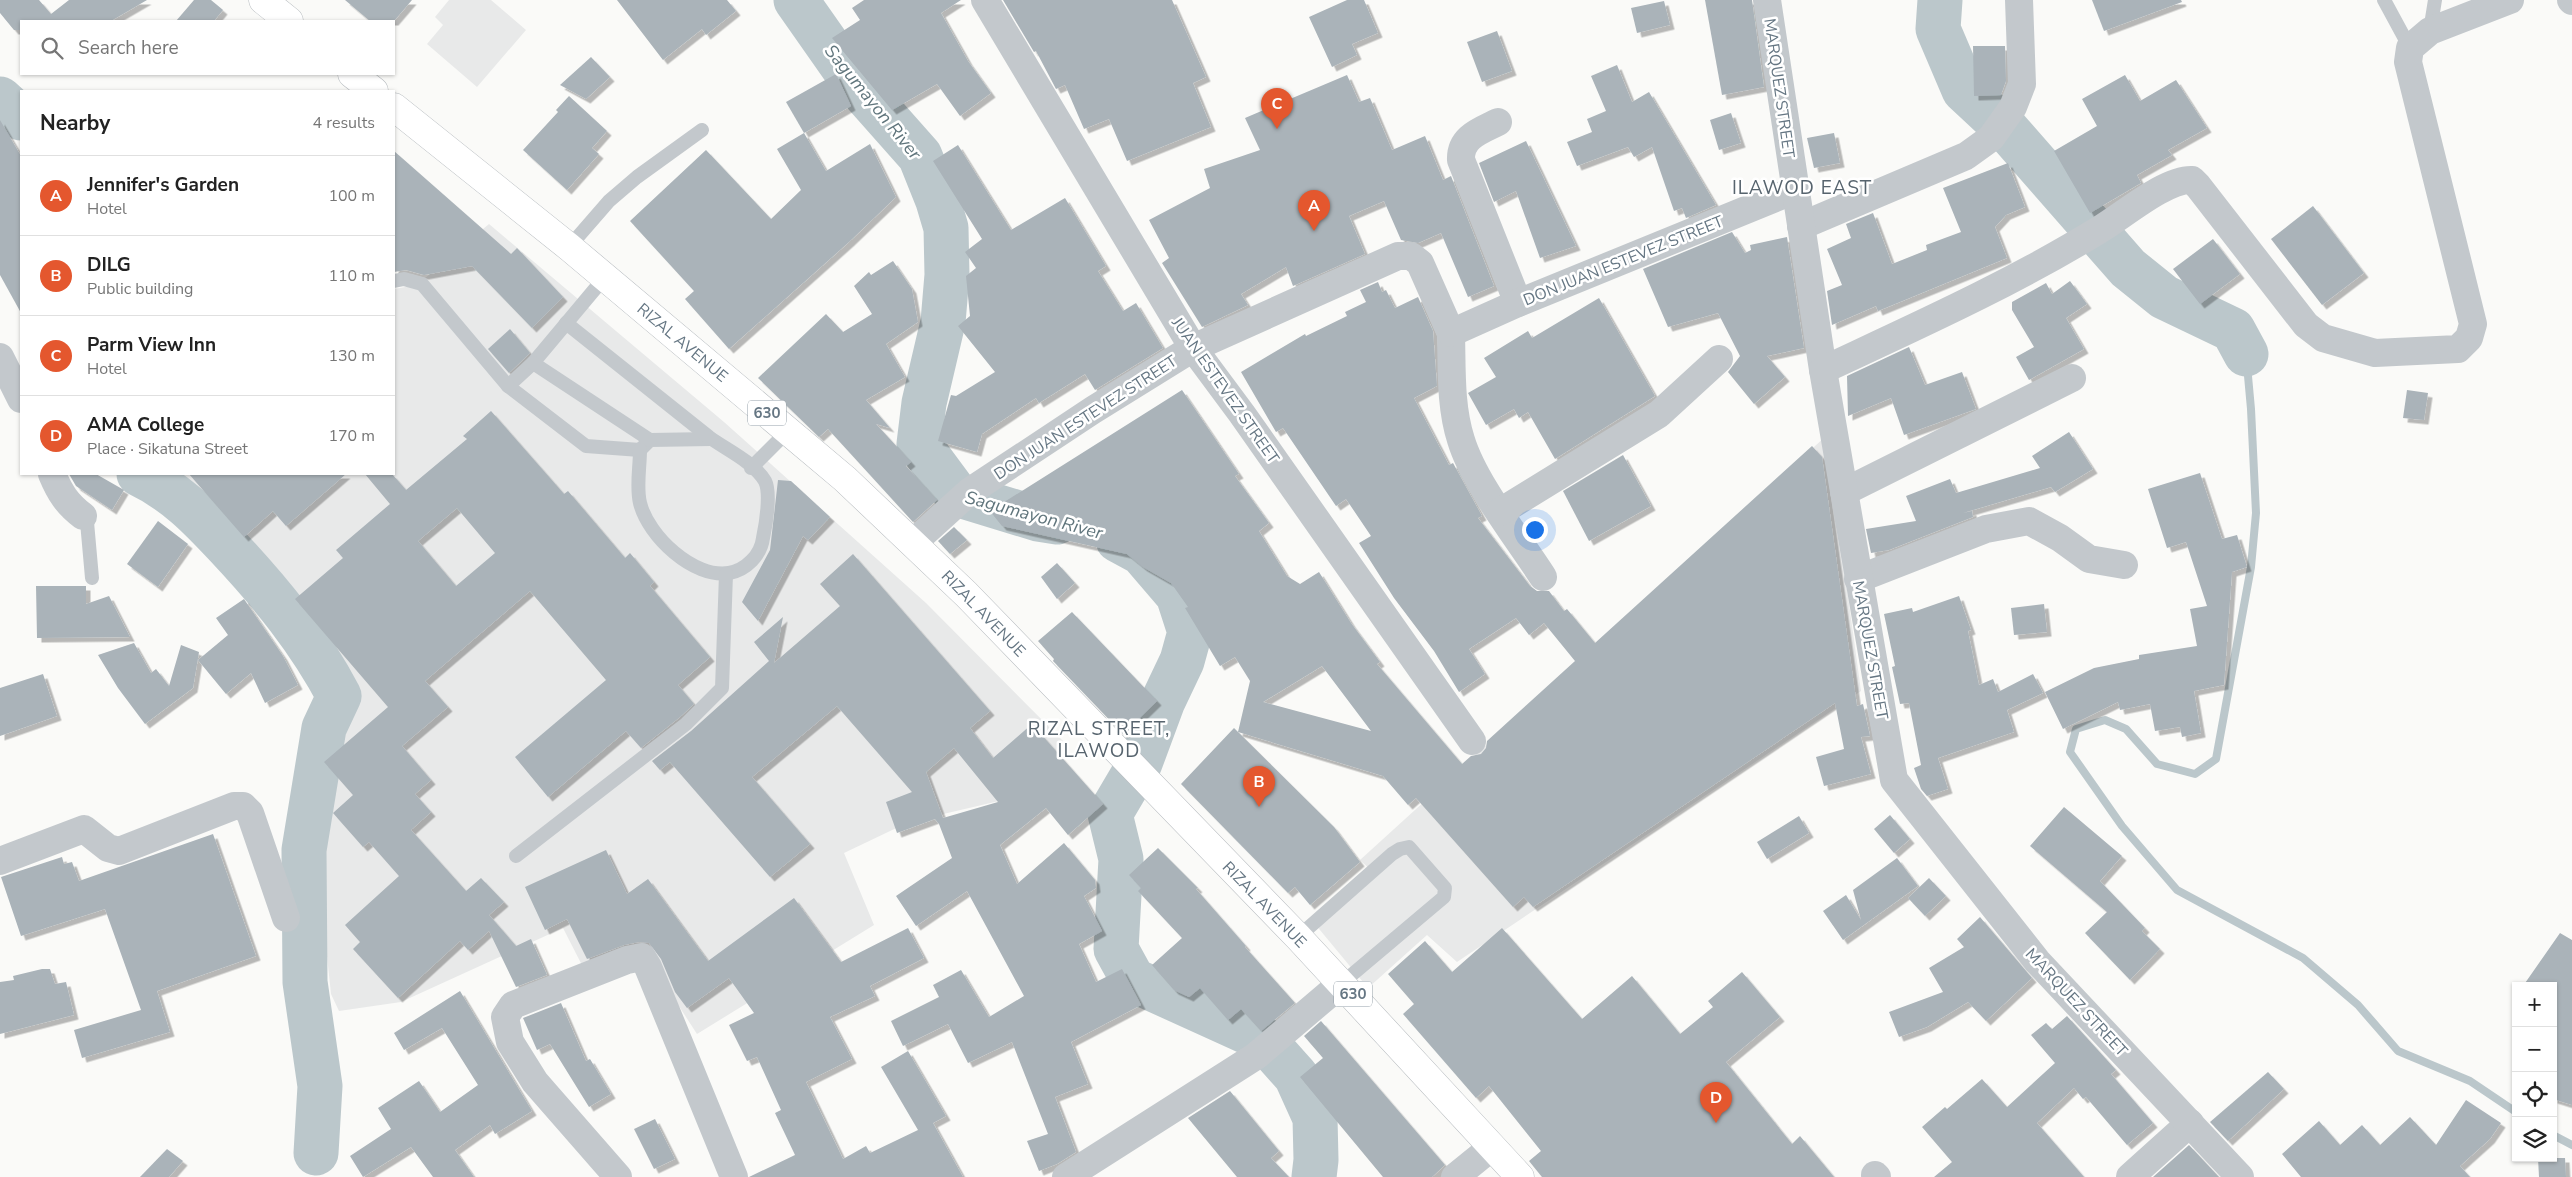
<!DOCTYPE html>
<html lang="en">
<head>
<meta charset="utf-8">
<style>
  body { margin:0; font-family:"Nunito Sans",sans-serif; background:#f2f2f2; color:#222 }
  .controls { position:absolute; right:15px; bottom:15px; display:grid; overflow:hidden; border-radius:0px; box-shadow:0 1px 4px #0004 }
  .controls button { width:45px; height:45px; display:grid; place-items:center; padding:0; border:0; border-bottom:1px solid #e0e0e0; background:#fff; color:#222; font:25px sans-serif }
  .you { position:absolute; left:1534px; top:529px; width:18px; height:18px; margin:-12px; border:4px solid #fff; border-radius:50%; background:#1a73e8; box-shadow:0 0 0 8px #1a73e833 }
  .badge { display:grid; place-items:center; width:32px; height:32px; border-radius:50%; background:#e4572e; color:#fff; font-size:16px; font-weight:700 }
  .pin { position:absolute; translate:-50% -41px; filter:drop-shadow(0 1px 2px #0008) }
  .pin::after { content:''; position:absolute; top:26px; width:18px; height:15px; background:inherit; clip-path:polygon(0 0,100% 0,50% 100%) }
  .list { margin:0; padding:0; list-style:none }
  h2 { display:flex; justify-content:space-between; align-items:center; height:65px; margin:0; padding:0 20px; font-size:21px }
  h2 small { font-size:16px; font-weight:400; color:#767676 }
  .list li { display:grid; grid-template-columns:32px 1fr auto; gap:15px; align-items:center; box-sizing:border-box; height:80px; padding:0 20px; border-top:1px solid #e0e0e0 }
  .list b { display:block; font-size:19px; white-space:nowrap }
  .list p { margin:0; font-size:16px; white-space:nowrap; color:#767676 }
  .list em { font-size:16px; font-style:normal; color:#767676 }
  .icon { flex:none; width:28px; height:28px; fill:none; stroke:currentColor; stroke-width:2; stroke-linecap:round; stroke-linejoin:round }
  .map { position:relative; flex:none; width:2572px; height:1177px; overflow:hidden }
  .search { position:absolute; background:#fff; box-shadow:0 1px 4px #0004; left:20px; top:20px; width:375px; height:55px; display:flex; align-items:center; gap:12px; box-sizing:border-box; padding:0 18px; border-radius:0px; color:#767676; font-size:19px }
  .panel { position:absolute; background:#fff; box-shadow:0 1px 4px #0004; left:20px; top:90px; width:375px; height:385px; border-radius:0px }
  .map>svg:first-child { display:block }
  .built { fill:#e8e9e9 }
  .lines { fill:none; stroke-linecap:round; stroke-linejoin:round }
  .stream { stroke:#bbc7cb; stroke-width:8 }
  .river { stroke:#bbc7cb; stroke-width:45 }
  .building { fill:#aab3b9; fill-rule:evenodd; filter:url(#shadow) }
  .primary-casing { stroke:#b5babe; stroke-width:29 }
  .service { stroke:#c3c8cc; stroke-width:14 }
  .minor { stroke:#c3c8cc; stroke-width:28 }
  .tertiary { stroke:#c3c8cc; stroke-width:28 }
  .primary { stroke:#fff; stroke-width:28 }
  .labels { text-anchor:middle; stroke-width:5; stroke-linejoin:round; paint-order:stroke }
  .shield { fill:#fff; stroke:#939fa8; stroke-width:1 }
  .shield-label { font-size:15px; font-weight:bold; fill:#657683 }
  .street-label { font-size:16px; fill:#657683; stroke:#fff }
  .water-label { font-size:18px; font-style:italic; fill:#60757c; stroke:#fff }
  .quarter-label { font-size:19px; letter-spacing:1px; fill:#57646e; stroke:#fff }
</style>
</head>
<body>
<div class="map">
<svg width="2572" height="1177" viewBox="0 0 2572 1177">
  <defs>
    <filter id="shadow"><feDropShadow dx="4.5" dy="4.5" stdDeviation="0" flood-color="#0004"/></filter>
  </defs>
  <rect width="100%" height="100%" fill="#fafaf8"/>
  <!-- built -->
  <g class="built">
    <polygon points="449,0 491,0 526,30 477,87 427,44 443,25 435,17"/>
    <polygon points="489,224 724,422 926,603 1067,745 999,801 909,822 844,853 874,925 697,1034 642,949 587,975 563,928 401,1002 339,1011 331,994 322,909 318,775 345,699 264,566 177,484 157,474 394,474 394,289 417,285"/>
    <polygon points="1826,436 1861,691 1457,962 1427,935 1368,988 1315,924 1373,872 1360,860"/>
  </g>
  <g class="lines">
    <!-- stream -->
    <g class="stream">
      <polyline points="2246,354 2251,409 2256,513 2251,567 2216,759 2195,774 2157,764 2126,729 2105,720 2076,729 2070,752 2122,826 2177,890 2303,958 2358,1005 2398,1051 2470,1081 2516,1112"/>
      <polyline points="2553,1135 2572,1145"/>
    </g>
    <!-- river -->
    <g class="river">
      <polyline points="796,0 850,77 920,156 938,201 946,228 947,275 943,322 924,403 919,444 956,494 1038,519 1057,522"/>
      <polyline points="1940,0 1938,29 1964,90 2008,131 2128,268 2164,297 2233,330 2246,354"/>
      <polyline points="0,99 21,118"/>
      <path d="M139 474C175 491 200 517 227 546 271 593 309 639 339 696L324 728 304 850 305 982 320 1086 316 1153"/>
      <polyline points="1118,540 1142,553 1178,595 1190,632 1182,661 1163,701 1140,763 1110,814 1121,859 1116,949 1133,980 1263,1039 1296,1076 1315,1118 1316,1160 1314,1177"/>
    </g>
  </g>
  <!-- building -->
  <g class="building">
    <polygon points="0,0 39,0 51,14 69,0 147,0 111,21 21,21 21,30 14,30 0,13"/>
    <polygon points="194,0 211,0 223,10 214,21 176,21"/>
    <polygon points="345,0 412,0 394,21 370,21"/>
    <polygon points="617,0 727,0 736,11 706,35 702,29 663,60"/>
    <polygon points="864,0 961,0 941,13 968,61 991,93 960,116 937,84 892,110 832,38 860,20 852,8"/>
    <polygon points="1003,0 1172,0 1206,77 1193,83 1211,127 1127,161 1109,119 1084,129 1065,85 1056,89 1036,51 1034,52"/>
    <polygon points="1347,0 1364,0 1378,33 1352,44 1357,55 1332,67 1309,17"/>
    <polygon points="1705,0 1752,0 1764,87 1722,95"/>
    <polygon points="2092,0 2181,0 2182,2 2104,31"/>
    <polygon points="1664,1 1670,25 1637,33 1631,8"/>
    <polygon points="1497,31 1512,71 1482,82 1467,42"/>
    <polygon points="1973,46 2005,46 2006,81 2001,95 1974,96"/>
    <polygon points="591,57 610,77 586,99 560,85"/>
    <polygon points="1617,65 1632,102 1649,92 1716,205 1686,218 1682,208 1674,211 1652,147 1634,157 1628,147 1577,166 1567,142 1592,132 1587,119 1606,111 1591,76"/>
    <polygon points="836,74 851,106 804,133 786,102"/>
    <polygon points="1347,75 1359,102 1370,98 1392,150 1425,136 1443,180 1451,176 1494,286 1468,297 1441,233 1418,243 1401,240 1384,201 1349,216 1365,254 1293,286 1286,267 1241,294 1248,305 1202,327 1162,263 1169,258 1149,220 1210,188 1204,169 1260,150 1245,118"/>
    <polygon points="2125,75 2140,101 2176,80 2207,128 2168,150 2172,155 2137,175 2141,183 2090,213 2054,151 2097,126 2082,99"/>
    <polygon points="569,96 607,131 592,148 599,154 567,190 523,150 558,112 556,110"/>
    <polygon points="1731,113 1741,143 1719,150 1710,120"/>
    <polygon points="0,120 21,156 21,313 0,275"/>
    <polygon points="804,133 826,171 870,144 896,197 849,242 729,349 685,299 694,291 630,221 706,150 771,219 801,190 777,149"/>
    <polygon points="1834,133 1840,163 1814,168 1807,138"/>
    <polygon points="1526,141 1576,246 1540,258 1516,191 1494,202 1479,163"/>
    <polygon points="958,145 1011,230 1065,198 1106,266 1098,271 1123,311 1136,303 1163,348 1095,390 1085,374 1039,403 1036,398 982,434 977,452 938,441 951,395 956,396 995,372 958,326 970,316 966,276 976,268 965,252 982,239 933,161"/>
    <polygon points="394,151 511,254 517,248 563,297 532,328 472,266 424,275 406,270 394,272"/>
    <polygon points="2008,163 2025,207 2006,215 1995,227 2007,258 1878,311 1876,306 1832,325 1827,291 1842,285 1827,249 1851,238 1846,224 1873,213 1892,264 1927,250 1926,245 1961,232 1943,188"/>
    <polygon points="2313,206 2364,273 2322,305 2271,239"/>
    <polygon points="1732,232 1745,253 1751,250 1750,245 1787,237 1804,348 1767,356 1785,377 1754,404 1728,372 1740,356 1718,313 1668,327 1643,269"/>
    <polygon points="2213,239 2240,274 2200,304 2173,269"/>
    <polygon points="893,261 912,289 918,322 886,344 905,377 866,400 890,428 876,424 911,462 906,466 937,500 913,522 828,429 819,437 758,378 826,314 843,332 872,314 854,286 869,272 871,275"/>
    <polygon points="2070,281 2087,304 2066,318 2084,349 2029,380 2016,357 2034,347 2012,310 2012,302 2046,283 2052,294"/>
    <path d="M1378 282 1382 292 1386 290 1395 308 1418 297 1433 331 1437 386 1414 398 1449 465 1453 463 1482 516 1478 518 1530 586 1537 591H1549L1564 611 1567 609 1595 643 1812 446 1822 457 1857 706 1863 704 1870 736 1861 737 1871 774 1824 786 1816 757 1844 749 1835 703 1533 907 1524 897 1513 907 1416 798 1408 805 1383 776 1238 732 1250 681 1235 657 1220 666 1185 608 1188 607 1171 583 1143 567 1127 554 1002 526 990 511 1182 390 1239 474 1235 476 1269 523 1259 531 1287 576 1300 584 1319 572 1351 623 1380 662 1377 664 1462 764 1471 756 1481 754 1486 748 1487 741 1575 661 1544 623 1529 635 1516 618 1469 649 1485 674 1459 692 1434 651 1394 598 1359 543 1371 536 1346 499 1336 506 1283 428 1276 432 1241 372 1305 334 1306 336 1347 316 1345 312 1366 302 1360 290ZM1322 666 1371 731 1263 702Z"/>
    <polygon points="1599,298 1655,396 1555,459 1528,412 1519,418 1514,409 1486,425 1468,393 1496,377 1484,358 1528,331 1532,338"/>
    <polygon points="510,329 530,353 509,373 488,349"/>
    <polygon points="1909,347 1925,385 1962,372 1976,409 1904,435 1891,398 1848,416 1847,376"/>
    <polygon points="2407,390 2428,393 2424,420 2403,418"/>
    <path d="M491 411 564 494 568 491 625 558 630 553 654 582 650 586 710 657 678 685 694 704 680 717 641 748 626 731 548 797 515 757 606 680 530 591 425 681 448 707 402 746 431 780 415 794 431 812 411 830 466 891 481 878 504 902 489 915 516 946 531 939 547 975 516 987 489 931 468 950 460 941 398 998 353 949 360 942 345 925 399 876 369 842 363 847 333 813 353 795 324 762 388 707 295 599 343 558 336 550 390 504 365 474H392L406 490 467 439 463 436ZM457 508 495 553 456 586 418 541Z"/>
    <polygon points="2069,432 2093,469 2055,492 2051,487 1963,513 1972,511 1973,517 1889,550 1871,553 1866,529 1916,521 1906,496 1950,479 1956,493 2040,468 2032,456"/>
    <polygon points="1623,455 1651,506 1589,541 1563,491"/>
    <polygon points="2200,473 2222,539 2237,535 2247,567 2232,572 2224,685 2194,691 2201,733 2182,737 2180,727 2155,731 2150,704 2120,710 2118,702 2063,729 2045,692 2094,668 2139,659 2139,655 2197,646 2190,609 2207,606 2186,542 2167,548 2148,489"/>
    <polygon points="69,474 96,474 124,490 112,510 76,486"/>
    <polygon points="189,474 346,474 286,526 273,511 244,537"/>
    <polygon points="778,480 791,481 830,517 808,540 803,536 758,621 742,602 770,550"/>
    <polygon points="158,521 188,544 158,587 127,564"/>
    <polygon points="954,527 967,540 950,554 938,541"/>
    <path d="M853 554 990 711 970 728 993 758 1032 724 1103 804 1068 835 1046 808 1000 845 1017 884 1064 843 1095 880 1096 888 1084 896 1102 931 1079 944 1096 982 1122 969 1141 1005 1071 1042 1088 1084 1055 1097 1076 1152 1057 1164 1039 1171 1027 1141 1048 1134 1012 1042 968 1063 948 1024 903 1046 891 1021 939 997 933 985 961 970 989 1017 1024 996 967 891 916 926 896 896 952 858 939 824 935 819 897 833 886 802 912 792 837 706 752 777 810 844 770 877 670 762 660 770 652 761 691 731 769 661 754 642 783 617 774 663 840 606 820 584ZM954 748 998 802 943 818 926 772Z"/>
    <polygon points="1057,563 1075,583 1057,599 1041,577"/>
    <polygon points="36,586 86,586 86,604 109,596 130,637 37,638"/>
    <polygon points="1959,596 1971,630 1968,631 1979,685 1993,679 1998,692 2033,674 2043,693 2007,710 2014,732 1938,758 1948,789 1927,796 1921,789 1914,768 1921,765 1909,703 1900,704 1892,667 1895,666 1884,614 1912,608 1913,612"/>
    <polygon points="244,599 283,656 298,685 265,703 251,673 226,694 198,660 228,635 216,618"/>
    <polygon points="2044,604 2047,632 2014,635 2011,608"/>
    <polygon points="1072,612 1157,701 1123,734 1053,661 1054,659 1038,641"/>
    <polygon points="134,643 151,673 156,669 169,686 181,645 199,652 193,688 145,724 118,688 98,655"/>
    <polygon points="43,674 57,716 0,736 0,688"/>
    <polygon points="1234,728 1334,827 1360,862 1310,905 1295,887 1288,893 1181,784"/>
    <polygon points="2064,807 2122,856 2100,881 2145,928 2142,931 2160,949 2130,980 2085,933 2107,912 2030,846"/>
    <polygon points="1890,815 1910,839 1894,853 1874,829"/>
    <polygon points="1799,816 1809,833 1767,859 1757,842"/>
    <polygon points="213,834 256,956 157,991 170,1032 82,1058 74,1030 141,1010 105,909 21,936 1,877 62,857 64,864 72,862 79,881"/>
    <polygon points="1158,848 1198,888 1196,889 1246,946 1245,947 1295,1003 1261,1031 1241,1009 1228,1020 1200,988 1189,997 1174,990 1152,965 1182,938 1138,891 1141,888 1129,875"/>
    <polygon points="606,850 627,894 648,879 708,961 794,898 841,962 908,928 924,958 870,986 875,996 830,1017 852,1059 806,1082 843,1159 866,1146 870,1153 918,1130 881,1067 908,1051 946,1116 933,1123 963,1177 749,1177 795,1155 775,1113 781,1110 757,1057 747,1061 729,1025 754,1013 729,978 687,1008 675,992 661,959 649,943 639,942 624,945 587,959 567,919 545,930 525,887"/>
    <polygon points="1897,858 1918,886 1843,940 1823,911 1846,895 1861,920 1853,890"/>
    <polygon points="1929,878 1946,896 1925,916 1908,898"/>
    <polygon points="1980,917 2032,978 1986,1021 1968,1002 1927,1027 1899,1037 1889,1012 1943,992 1929,968 1964,947 1957,939"/>
    <polygon points="1502,928 1582,1019 1632,976 1680,1034 1713,1007 1708,1001 1742,972 1780,1017 1726,1062 1792,1144 1800,1136 1834,1177 1542,1177 1529,1161 1541,1151 1489,1086 1476,1098 1403,1014 1414,1004 1388,974 1425,941 1452,972"/>
    <polygon points="2560,933 2572,940 2572,1105 2553,1099 2553,986 2523,986"/>
    <polygon points="42,969 50,969 55,984 66,982 74,1015 0,1034 0,982 14,980 13,976"/>
    <polygon points="460,991 532,1111 495,1134 490,1125 455,1150 474,1177 433,1177 411,1147 363,1177 350,1156 391,1129 378,1108 419,1081 440,1112 478,1085 442,1028 404,1050 394,1033"/>
    <polygon points="561,1003 586,1061 590,1059 611,1094 589,1107 550,1044 537,1050 523,1018"/>
    <polygon points="2067,1016 2116,1070 2111,1074 2153,1123 2127,1145 2086,1097 2083,1099 2074,1088 2037,1123 2084,1177 1934,1177 1952,1162 1922,1127 1945,1107 1947,1109 1982,1079 2007,1107 2055,1063 2031,1035 2046,1023 2052,1029"/>
    <polygon points="1321,1021 1445,1165 1432,1177 1383,1177 1300,1077 1323,1058 1304,1036"/>
    <polygon points="2268,1072 2284,1089 2228,1141 2210,1122"/>
    <polygon points="1230,1091 1279,1151 1271,1158 1289,1177 1237,1177 1188,1118"/>
    <polygon points="2466,1100 2501,1123 2490,1139 2460,1166 2470,1177 2301,1177 2282,1154 2319,1121 2340,1145 2362,1125 2380,1145 2410,1117 2436,1145"/>
    <polygon points="655,1119 675,1159 654,1169 634,1129"/>
    <polygon points="2189,1145 2219,1177 2153,1177"/>
    <polygon points="167,1149 183,1161 169,1177 140,1177"/>
    <polygon points="2538,1158 2565,1158 2566,1177 2539,1177"/>
  </g>
  <g class="lines">
    <defs>
      <g id="primary">
        <polyline points="263,0 289,21"/>
        <polyline points="352,74 374,91"/>
        <polyline points="394,107 569,247 845,479 966,594 1298,937 1520,1177"/>
      </g>
    </defs>
    <!-- primary casing -->
    <use href="#primary" class="primary-casing"/>
    <!-- service -->
    <g class="service">
      <polyline points="2384,0 2410,48"/>
      <polyline points="2430,31 2435,0"/>
      <polyline points="569,247 609,201 637,177 702,130"/>
      <polyline points="605,277 533,363 508,386 586,446 640,450 650,440 711,439"/>
      <polyline points="394,281 404,279 422,284 508,386"/>
      <path d="M566 323C614 361 661 399 709 437 725 449 754 462 765 481 771 493 766 524 763 538 761 555 746 570 729 573 694 579 648 536 640 503 636 487 640 467 640 450"/>
      <polyline points="533,363 650,440"/>
      <polyline points="751,468 788,431"/>
      <polyline points="83,516 87,522 92,578"/>
      <polyline points="516,856 686,724 722,688 726,574"/>
      <polyline points="1298,937 1392,854 1400,849 1409,847 1445,888 1444,897 1342,983"/>
    </g>
    <!-- minor -->
    <g class="minor">
      <polyline points="985,0 1193,348 1242,414 1472,741"/>
      <path d="M1498 122C1480 131 1460 137 1461 160L1518 303"/>
      <polyline points="1801,226 1966,156 1991,138 2013,107 2022,84 2019,0"/>
      <path d="M1451 333C1452 368 1450 406 1461 440 1474 483 1518 538 1543 577"/>
      <polyline points="0,357 21,399"/>
      <path d="M52 474C60 493 67 504 83 516"/>
      <polyline points="1844,492 2072,378"/>
      <polyline points="1500,512 1659,414 1719,359"/>
      <polyline points="914,542 969,492 1093,410 1193,348 1398,256 1411,256 1420,263 1451,333 1518,303 1795,190"/>
      <polyline points="1858,579 1986,529 2029,521 2060,538 2089,559 2124,565"/>
      <polyline points="0,861 84,829 108,848 119,851 234,806 243,806 250,813 286,918"/>
      <polyline points="1875,1175 1877,1177"/>
      <polyline points="618,1177 535,1082 510,1042 505,1017 513,1005 627,960 642,957 648,967 734,1177"/>
      <polyline points="1455,1177 1492,1147"/>
      <polyline points="2130,1177 2190,1123"/>
    </g>
    <!-- tertiary -->
    <g class="tertiary">
      <polyline points="1767,0 1823,370 1894,780 2037,961 2240,1177"/>
      <polyline points="2571,0 2572,1"/>
      <path d="M1823 370C1917 326 2011 284 2099 230 2123 216 2165 179 2192 180L2198 186 2306 325 2323 338 2375 353 2458 349 2469 338 2473 324 2408 62 2410 48 2430 31 2510 0"/>
      <polyline points="1066,1177 1256,1056 1342,983"/>
    </g>
    <!-- primary -->
    <use href="#primary" class="primary"/>
  </g>
  <g class="labels">
    <!-- shield labels -->
    <g class="shield">
      <rect x="748" y="400.5" width="38" height="25" rx="4"/>
      <rect x="1334" y="981.5" width="38" height="25" rx="4"/>
    </g>
    <g class="shield-label">
      <text x="767" y="418">630</text>
      <text x="1353" y="999">630</text>
    </g>
    <!-- street labels -->
    <g class="street-label">
      <text transform="translate(1780 88) rotate(82)" y="6">MARQUEZ STREET</text>
      <text transform="translate(1623 260) rotate(-22)" y="6">DON JUAN ESTEVEZ STREET</text>
      <text transform="translate(683 342) rotate(40)" y="6">RIZAL AVENUE</text>
      <text transform="translate(1226 390) rotate(55)" y="6">JUAN ESTEVEZ STREET</text>
      <text transform="translate(1085 417) rotate(-33)" y="6">DON JUAN ESTEVEZ STREET</text>
      <text transform="translate(984 613) rotate(46)" y="6">RIZAL AVENUE</text>
      <text transform="translate(1871 650) rotate(80)" y="6">MARQUEZ STREET</text>
      <text transform="translate(1265 904) rotate(46)" y="6">RIZAL AVENUE</text>
      <text transform="translate(2077 1002) rotate(47)" y="6">MARQUEZ STREET</text>
    </g>
    <!-- water labels -->
    <g class="water-label">
      <text transform="translate(873 102) rotate(51)" y="6">Sagumayon River</text>
      <text transform="translate(1034 515) rotate(15)" y="6">Sagumayon River</text>
    </g>
    <!-- quarter labels -->
    <g class="quarter-label">
      <text x="1802" y="194">ILAWOD EAST</text>
      <text x="1099" y="735">RIZAL STREET,<tspan x="1099" dy="22">ILAWOD</tspan></text>
    </g>
  </g>
</svg>
<div class="controls">
<button>+</button>
<button>−</button>
<button><svg class="icon" aria-label="locate" viewBox="0 0 24 24"><circle cx="12" cy="12" r="6"/><path d="M12 2v4M12 18v4M2 12h4M18 12h4"/></svg></button>
<button><svg class="icon" aria-label="layers" viewBox="0 0 24 24"><path d="M12 4l9 5-9 5-9-5zM3 14l9 5 9-5"/></svg></button>
</div>
<div class="you"></div>
<div class="pin badge" style="left:1314px;top:231px">A</div>
<div class="pin badge" style="left:1259px;top:807px">B</div>
<div class="pin badge" style="left:1277px;top:129px">C</div>
<div class="pin badge" style="left:1716px;top:1123px">D</div>
<div class="search"><svg class="icon" aria-label="search" viewBox="0 0 24 24"><circle cx="10" cy="10" r="6"/><path d="M15 15l6 6"/></svg>Search here</div>
<section class="panel">
<h2>Nearby<small>4 results</small></h2>
<ul class="list">
<li><span class="badge">A</span><div><b>Jennifer's Garden</b><p>Hotel</p></div><em>100 m</em></li>
<li><span class="badge">B</span><div><b>DILG</b><p>Public building</p></div><em>110 m</em></li>
<li><span class="badge">C</span><div><b>Parm View Inn</b><p>Hotel</p></div><em>130 m</em></li>
<li><span class="badge">D</span><div><b>AMA College</b><p>Place · Sikatuna Street</p></div><em>170 m</em></li>
</ul>
</section>
</div>
</body>
</html>
